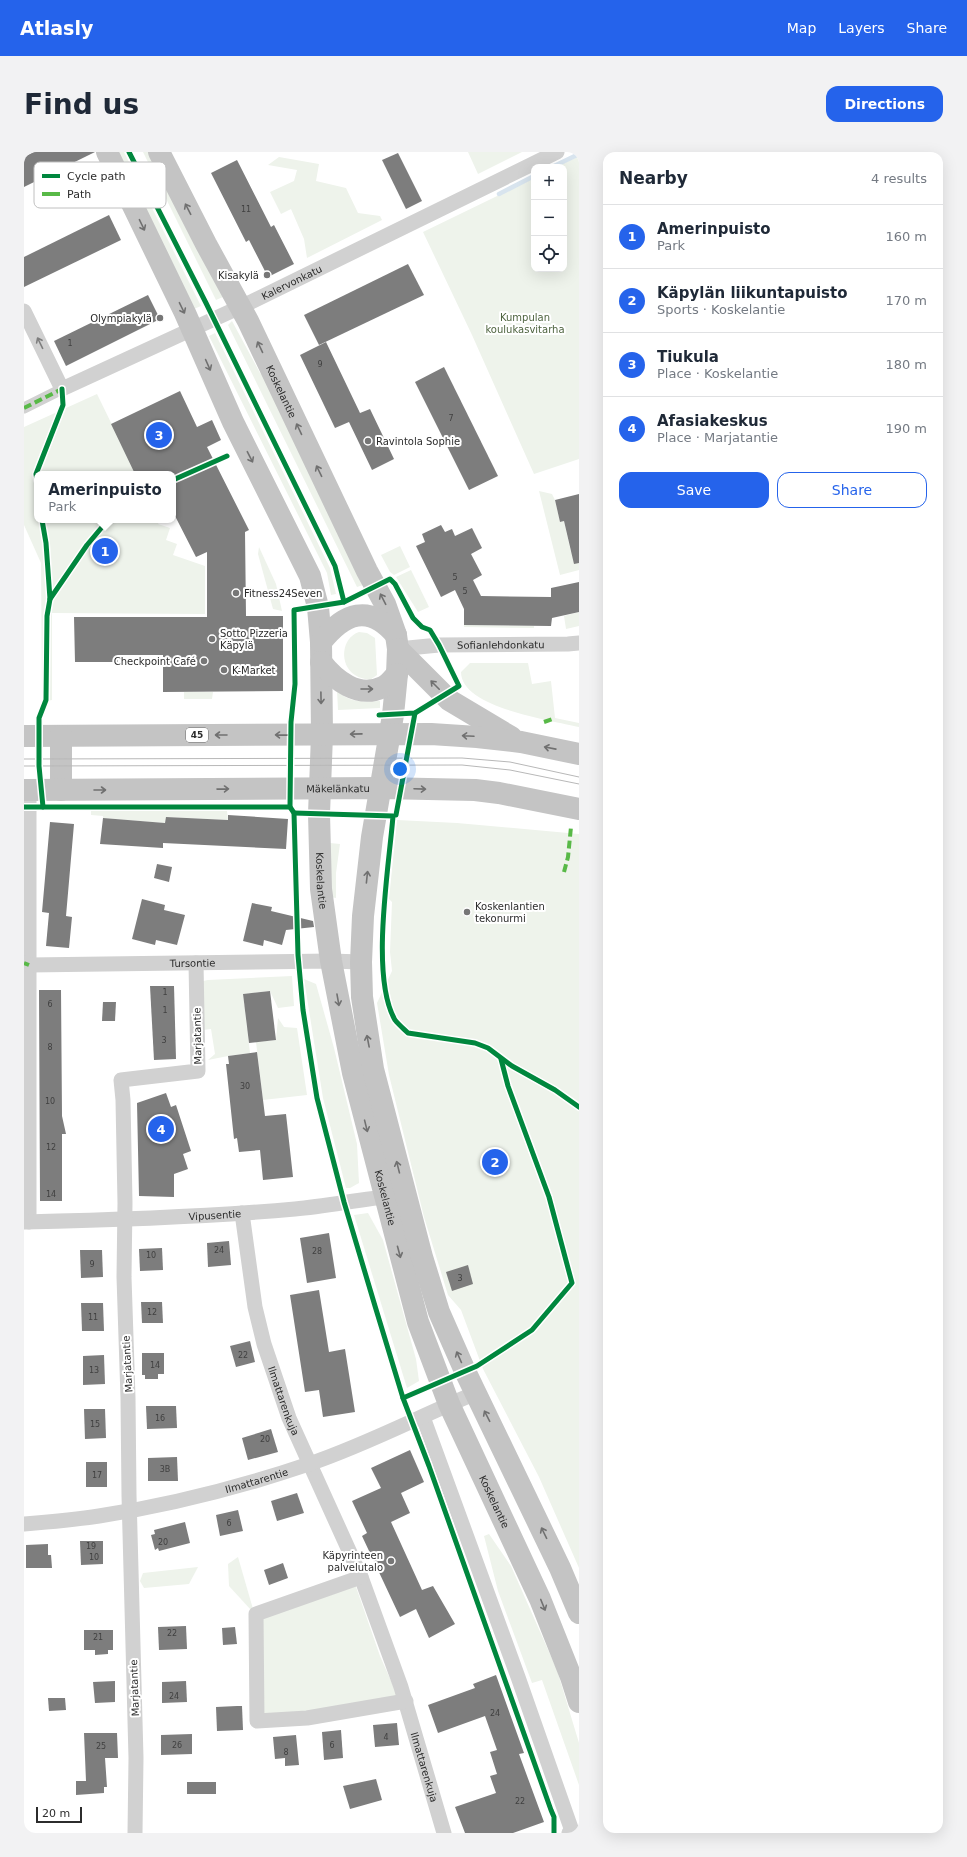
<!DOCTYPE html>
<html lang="en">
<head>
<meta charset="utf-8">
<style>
  body { margin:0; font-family:"DejaVu Sans",sans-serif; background:#f2f2f3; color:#1f2937 }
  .controls { position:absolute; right:12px; top:12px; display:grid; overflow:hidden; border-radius:8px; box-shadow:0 4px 16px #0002 }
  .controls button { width:36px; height:36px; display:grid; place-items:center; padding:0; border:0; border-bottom:1px solid #e0e1e3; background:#fff; color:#1f2937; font:20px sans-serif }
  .scale { position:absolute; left:12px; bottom:10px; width:46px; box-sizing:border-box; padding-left:4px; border:2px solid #2c2c2c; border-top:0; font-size:11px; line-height:14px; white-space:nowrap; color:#2c2c2c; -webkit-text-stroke:3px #fff; paint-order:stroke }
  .you { position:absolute; left:376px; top:617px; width:14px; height:14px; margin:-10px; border:3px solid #fff; border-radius:50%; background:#1a73e8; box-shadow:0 0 0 6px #1a73e833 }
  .badge { display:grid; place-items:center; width:26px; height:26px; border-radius:50%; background:#2563eb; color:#fff; font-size:13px; font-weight:700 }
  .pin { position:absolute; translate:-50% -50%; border:2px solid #fff; box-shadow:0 1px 4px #0006 }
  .popup { position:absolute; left:10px; top:319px; width:142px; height:52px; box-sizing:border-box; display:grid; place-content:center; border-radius:8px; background:#fff; filter:drop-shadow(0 1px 3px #0005); font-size:13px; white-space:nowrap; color:#747a83 }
  .popup b { font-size:15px; color:#1f2937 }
  .popup::after { content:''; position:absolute; left:50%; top:100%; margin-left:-8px; border:8px solid transparent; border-top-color:#fff }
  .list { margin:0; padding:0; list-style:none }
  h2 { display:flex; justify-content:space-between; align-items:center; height:52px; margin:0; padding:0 16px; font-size:17px }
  h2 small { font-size:13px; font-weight:400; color:#747a83 }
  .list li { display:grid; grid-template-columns:26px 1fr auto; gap:12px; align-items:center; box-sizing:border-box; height:64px; padding:0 16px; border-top:1px solid #e0e1e3 }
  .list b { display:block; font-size:15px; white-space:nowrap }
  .list p { margin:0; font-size:13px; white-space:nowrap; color:#747a83 }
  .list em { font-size:13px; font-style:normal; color:#747a83 }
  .actions { display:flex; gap:8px; padding:12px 16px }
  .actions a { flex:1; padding:9px 0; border:1px solid #2563eb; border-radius:12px; text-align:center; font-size:14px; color:#2563eb }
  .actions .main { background:#2563eb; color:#fff }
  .icon { flex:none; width:22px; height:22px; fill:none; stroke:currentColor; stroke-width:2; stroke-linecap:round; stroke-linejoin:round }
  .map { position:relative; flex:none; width:555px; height:1681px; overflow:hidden; border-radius:12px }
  header { display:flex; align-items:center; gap:24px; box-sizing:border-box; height:56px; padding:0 20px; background:#2563eb; color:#fff }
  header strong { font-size:19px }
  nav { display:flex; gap:22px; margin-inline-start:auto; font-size:14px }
  .intro { display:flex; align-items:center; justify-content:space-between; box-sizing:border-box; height:96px; padding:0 24px }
  h1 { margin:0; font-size:28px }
  .button { padding:10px 18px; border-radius:12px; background:#2563eb; color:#fff; font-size:14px; font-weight:700 }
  main { display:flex; gap:24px; padding:0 24px }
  aside { flex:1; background:#fff; border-radius:12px; box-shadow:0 4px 16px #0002 }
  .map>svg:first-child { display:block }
  .green { fill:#eef3eb }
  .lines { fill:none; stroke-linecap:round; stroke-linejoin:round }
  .stream { stroke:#d8e4ee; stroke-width:4.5 }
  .building { fill:#7d7d7d }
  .pedestrian { stroke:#d1d1d1; stroke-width:11 }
  .minor { stroke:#d1d1d1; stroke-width:15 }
  .primary { stroke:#c4c4c4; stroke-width:22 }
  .tram { stroke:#b8b8b8; stroke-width:1 }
  .quiet { stroke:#58b947; stroke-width:4; stroke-dasharray:8 4; stroke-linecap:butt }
  .cycleway-casing { stroke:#fff; stroke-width:8 }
  .cycleway { stroke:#00873e; stroke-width:5 }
  .oneway { stroke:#707070 }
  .oneway2 { stroke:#7e7e7e }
  .poi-dot { fill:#767676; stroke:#fff; stroke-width:1.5 }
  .labels { text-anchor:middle; stroke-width:4; stroke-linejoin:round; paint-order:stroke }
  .number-label { font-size:8px; fill:#404040 }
  .shield { fill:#fff; stroke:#6b6b6b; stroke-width:1 }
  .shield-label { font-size:9px; font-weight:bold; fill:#2c2c2c }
  .poi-label { font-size:10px; fill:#2c2c2c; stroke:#fff; text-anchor:start }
  .street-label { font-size:10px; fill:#2c2c2c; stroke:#fff }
  .park-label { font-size:10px; fill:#4d633e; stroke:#fff }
  .key { fill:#fff; stroke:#c0c0c0; stroke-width:1 }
  .key-label { font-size:11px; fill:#2c2c2c }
</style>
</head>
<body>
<header>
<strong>Atlasly</strong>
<nav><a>Map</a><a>Layers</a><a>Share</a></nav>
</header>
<div class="intro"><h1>Find us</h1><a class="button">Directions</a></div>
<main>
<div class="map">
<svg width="555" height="1681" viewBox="0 0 555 1681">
  <rect width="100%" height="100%" fill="#fff"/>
  <!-- green -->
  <g class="green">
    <polygon points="92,0 100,0 177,154 170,157"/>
    <polygon points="119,0 126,0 199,145 192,148"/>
    <polygon points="444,0 498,0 454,22"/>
    <polygon points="555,4 555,307 510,322 448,183 399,80 510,26 510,117 540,117 540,15 532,15"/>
    <polygon points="255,5 295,12 292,29 322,36 334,61 356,64 358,68 283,106 280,87 267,57 257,62 246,40 270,29 273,18 244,13"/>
    <polygon points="208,169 236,221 243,227 339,433 333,435 204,173"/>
    <polygon points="191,181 306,416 312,442 307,443 303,421 185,184"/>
    <polygon points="73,242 112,322 13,322 13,368 136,368 134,372 146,376 142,388 153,392 149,403 181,414 181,462 28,461 28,548 18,550 17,411 0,373 0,275"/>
    <polygon points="515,339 528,342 531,348 536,370 540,369 547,400 555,399 555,418 536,423"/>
    <polygon points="376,394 386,415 370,423 366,420 357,403"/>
    <polygon points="235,395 252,432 258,459 249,457 234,402"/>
    <polygon points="387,418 405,455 394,460 372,425"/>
    <polygon points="555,460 555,474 542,477 540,464"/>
    <polygon points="440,473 510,474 510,476 440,475"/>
    <path d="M335 480 343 481 351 486 353 523 346 528C341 527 335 526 331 523 315 513 317 486 335 480Z"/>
    <path d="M446 511H504L508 532 527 529 531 566 555 571V575C527 568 437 556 437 520Z"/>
    <path d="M313 538C323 551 341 550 356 549V556L314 558Z"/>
    <polygon points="160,540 189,540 188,547 160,547"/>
    <polygon points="67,659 203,659 204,668 143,665 141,671 79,666 79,664 67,663"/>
    <polygon points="373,668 433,671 555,682 555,1416 515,1325 459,1217 437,1158 424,1143 400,1065 365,923 353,851 368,819 366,800 368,750 365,747"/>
    <polygon points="306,691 316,692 312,721 312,746 307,745"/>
    <polygon points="268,824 270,854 254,856 246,839 219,842 226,901 204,904 184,908 191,902 187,877 179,878 179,829 184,828"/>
    <polygon points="280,827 292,832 310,896 333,992 335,1031 326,1036 322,1036 299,946"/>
    <polygon points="254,866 260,875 273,876 283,943 239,948 232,890 252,888"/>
    <polygon points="344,1061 359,1088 392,1207 395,1229 383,1236 330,1063"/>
    <polygon points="465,1382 487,1414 533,1518 555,1591 555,1633 518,1528 508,1531 474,1439 460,1384"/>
    <polygon points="214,1405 229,1457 227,1458 205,1434 204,1412"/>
    <polygon points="174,1415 165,1432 120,1436 116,1429 119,1421"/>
    <polygon points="331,1432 356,1504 375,1547 237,1565 236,1467"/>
  </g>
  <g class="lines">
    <!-- stream -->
    <g class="stream">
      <polyline points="528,15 555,2"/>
      <polyline points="475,42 510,24"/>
    </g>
  </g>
  <!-- building -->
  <g class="building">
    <polygon points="10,0 71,0 0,35 0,5"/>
    <polygon points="374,1 398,49 382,57 358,8"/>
    <polygon points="213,8 247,75 250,73 270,112 244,125 225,88 222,90 187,21"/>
    <polygon points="85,63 97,88 0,135 0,105"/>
    <polygon points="384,112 400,143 295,193 280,163"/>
    <polygon points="124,143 136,167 42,214 30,189"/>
    <polygon points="302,190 336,261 346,257 370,307 348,318 325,270 311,276 276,203"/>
    <polygon points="420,215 474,324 445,338 391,230"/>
    <polygon points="156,239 173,275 188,268 197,288 183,295 225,378 221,380 222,464 259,464 259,539 139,540 139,503 94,503 94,510 51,510 50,465 183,465 183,400 172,405 149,360 149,322 111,322 87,272"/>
    <polygon points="555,342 555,411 550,412 540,369 536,370 531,348"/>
    <polygon points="417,373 421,380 428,377 431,384 448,376 458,396 447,402 458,423 449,428 457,444 527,445 527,436 555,430 555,460 528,466 527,474 440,473 440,457 431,438 417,445 392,394 401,390 398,382"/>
    <polygon points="204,663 264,667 262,697 139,691 139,696 76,692 79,666 141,671 142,665 204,668"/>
    <polygon points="26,670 50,672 42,764 48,765 45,796 22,794 25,761 18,760"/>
    <polygon points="133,712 148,715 145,730 130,726"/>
    <polygon points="118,747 141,753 140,758 161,763 153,793 132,788 131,793 108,787"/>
    <polygon points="228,751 248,755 247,759 289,769 290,775 262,778 258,793 240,788 239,794 219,789"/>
    <polygon points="126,834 150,834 152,907 130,908"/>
    <polygon points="15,838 37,838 38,964 42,982 38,982 38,1049 16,1049"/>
    <polygon points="246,839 252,888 225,891 219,842"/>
    <polygon points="79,850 92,850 91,869 78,869"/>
    <polygon points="233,900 241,964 262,962 269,1025 239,1028 236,998 215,1000 213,986 210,987 202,912 205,912 204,904"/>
    <polygon points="142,941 147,955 152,953 167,999 159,1002 164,1017 150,1022 150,1045 115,1044 113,951"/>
    <polygon points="305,1081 312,1126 283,1131 276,1086"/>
    <polygon points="205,1089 207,1113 184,1115 183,1091"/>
    <polygon points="138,1096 139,1118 116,1119 115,1097"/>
    <polygon points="56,1098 78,1098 79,1125 57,1126"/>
    <polygon points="444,1113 449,1132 428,1139 422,1120"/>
    <polygon points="295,1138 305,1200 321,1197 331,1260 299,1265 295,1238 281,1240 266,1143"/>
    <polygon points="117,1150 138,1150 139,1171 118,1171"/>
    <polygon points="57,1151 79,1151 80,1179 58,1179"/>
    <polygon points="226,1189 231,1210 212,1215 206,1194"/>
    <polygon points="118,1201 140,1201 140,1222 134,1222 134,1227 121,1227 121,1223 118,1223"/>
    <polygon points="80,1203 81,1232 59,1233 59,1204"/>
    <polygon points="122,1254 152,1254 153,1276 123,1277"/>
    <polygon points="60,1257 81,1257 82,1286 61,1287"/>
    <polygon points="247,1277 254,1300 224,1308 218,1286"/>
    <polygon points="386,1298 400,1330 377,1341 386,1361 367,1370 398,1438 409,1434 431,1472 405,1486 392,1457 376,1465 338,1384 343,1381 328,1349 357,1336 347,1316"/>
    <polygon points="153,1305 154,1329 124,1329 124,1306"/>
    <rect x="62" y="1310" width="21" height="25"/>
    <polygon points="273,1341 280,1361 253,1369 247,1349"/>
    <polygon points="214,1358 219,1379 196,1384 192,1363"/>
    <polygon points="161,1370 166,1391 135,1399 134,1396 131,1398 127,1383 131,1382 130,1378"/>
    <polygon points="56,1389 79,1389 79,1412 57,1413"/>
    <polygon points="24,1392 24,1403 27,1403 28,1416 2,1416 2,1393"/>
    <polygon points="259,1411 264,1426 245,1433 240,1418"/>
    <polygon points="162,1474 163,1497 135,1498 134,1475"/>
    <polygon points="211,1475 213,1492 199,1493 198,1476"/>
    <polygon points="60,1478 89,1478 89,1498 84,1498 84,1502 71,1503 71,1498 60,1498"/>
    <polygon points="472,1523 500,1601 495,1602 520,1670 489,1681 441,1681 431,1655 472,1641 466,1624 473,1622 466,1600 473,1598 461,1564 414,1581 404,1553 451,1536 449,1532"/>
    <polygon points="91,1529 91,1550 71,1551 69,1530"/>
    <polygon points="162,1529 163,1550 138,1551 138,1530"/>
    <polygon points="24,1546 41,1546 42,1558 25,1559"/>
    <polygon points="213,1554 218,1554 219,1578 193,1579 192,1555"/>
    <polygon points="373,1571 375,1593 351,1595 349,1573"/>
    <polygon points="317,1578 319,1606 300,1608 298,1580"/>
    <polygon points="60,1581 93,1581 94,1606 81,1606 83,1635 80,1635 80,1641 52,1643 52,1629 62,1629"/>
    <polygon points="168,1582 168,1602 137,1603 137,1583"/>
    <polygon points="272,1583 275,1613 261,1614 261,1606 251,1607 249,1585"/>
    <polygon points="352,1627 358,1648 326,1657 319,1634"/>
    <rect x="163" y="1630" width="29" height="12"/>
  </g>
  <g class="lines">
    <!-- pedestrian -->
    <polyline class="pedestrian" points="0,256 38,237"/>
    <!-- minor -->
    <g class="minor">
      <path id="s1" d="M0 159 38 237 229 149 533 0"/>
      <path id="s2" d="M374 497 415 493 544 492 555 491"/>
      <polyline points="5,638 5,1070"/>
      <path id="s3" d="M0 811 5 813 307 809 337 810"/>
      <path id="s4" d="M218 1061 231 1155 240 1192 265 1266 337 1425 377 1535 420 1681"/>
      <path id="s5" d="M0 1070C90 1068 181 1065 271 1057 304 1054 337 1047 370 1044"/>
      <polyline points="399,1265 494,1525 548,1679 545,1681"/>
      <path id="s6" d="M0 1372C25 1370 50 1368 75 1364 146 1353 217 1335 285 1312 342 1293 396 1264 452 1241"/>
      <polyline points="337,1425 232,1462 233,1569 283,1566 382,1549"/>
      <polyline points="111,1681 112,1606 105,1343 104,1246 100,1125 101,1051 99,948 97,928 174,919 172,811"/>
    </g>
    <!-- primary -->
    <g class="primary">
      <path id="s7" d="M83 0 161 161 209 270 286 424 294 455 297 490 298 583 295 662 297 737 307 809 329 921 394 1170 425 1252 516 1447 547 1525 555 1550"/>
      <path id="s8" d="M135 0 182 92 224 169 343 419 361 452 372 483 374 497 373 522 369 563 348 685 339 764 337 810 338 845 349 917 398 1105 415 1160 441 1219 536 1416 555 1461"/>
      <path d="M297 490C320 461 345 451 372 483"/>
      <polyline points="374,497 425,548 487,585"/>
      <path d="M297 510C311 528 334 547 359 535 365 532 369 526 373 522"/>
      <polyline points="0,584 407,582 453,585 497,590 555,602"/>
      <polyline points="37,584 37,638"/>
      <path id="s9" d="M0 638 357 636 451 638 475 641 555 657"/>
    </g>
    <!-- tram -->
    <g class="tram">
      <polyline points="0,607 438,606 486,610 555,625"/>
      <polyline points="0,614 438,613 486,618 555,632"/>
    </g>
    <!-- quiet -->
    <g class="quiet">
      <polyline points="0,256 38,237"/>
      <polyline points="520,570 531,566"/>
      <polyline points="540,720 544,705 547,675"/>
      <polyline points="0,811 5,813"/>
    </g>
    <defs>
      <g id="cycleway">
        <polyline points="105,0 182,151 311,414 320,450"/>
        <polyline points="13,328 12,322 39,253 38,237"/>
        <polyline points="149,328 203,304"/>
        <polyline points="18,368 22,391 26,447 23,464 22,548 15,566 15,614 19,655"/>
        <polyline points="26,447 63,393 84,368"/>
        <polyline points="355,563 391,561 435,534 415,493 406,478 398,475 389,466 371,432 366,427 320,450 270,458 271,532 267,570 266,655 270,661 274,803 279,858 293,946 320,1050 351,1154 379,1246 405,1314 527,1658 530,1665 530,1681"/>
        <polyline points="0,655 266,655"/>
        <path d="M270 661 369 664C365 715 346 825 371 868 375 873 380 877 384 881L451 891 464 896 488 914 531 938 555 955"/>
        <polyline points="372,663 391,561"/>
        <polyline points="379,1246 453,1214 508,1178 548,1131 525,1045 484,934 477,907"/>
      </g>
    </defs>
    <!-- cycleway casing -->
    <use href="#cycleway" class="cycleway-casing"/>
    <!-- cycleway -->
    <use href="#cycleway" class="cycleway"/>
  </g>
  <!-- one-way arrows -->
  <defs><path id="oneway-shaft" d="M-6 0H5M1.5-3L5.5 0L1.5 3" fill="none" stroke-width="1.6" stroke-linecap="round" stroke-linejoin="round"/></defs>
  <g class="oneway">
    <use href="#oneway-shaft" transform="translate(164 57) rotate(-117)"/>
    <use href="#oneway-shaft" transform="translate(118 73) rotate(64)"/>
    <use href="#oneway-shaft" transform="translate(158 156) rotate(64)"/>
    <use href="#oneway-shaft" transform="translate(236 195) rotate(-115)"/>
    <use href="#oneway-shaft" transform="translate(184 213) rotate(66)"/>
    <use href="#oneway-shaft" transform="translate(275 277) rotate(-115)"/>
    <use href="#oneway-shaft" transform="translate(226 305) rotate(63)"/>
    <use href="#oneway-shaft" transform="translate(295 319) rotate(-116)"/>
    <use href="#oneway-shaft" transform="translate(359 447) rotate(-117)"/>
    <use href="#oneway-shaft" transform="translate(411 533) rotate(-135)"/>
    <use href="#oneway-shaft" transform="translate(343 537)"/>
    <use href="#oneway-shaft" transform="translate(297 546) rotate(89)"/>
    <use href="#oneway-shaft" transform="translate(332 582) rotate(179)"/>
    <use href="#oneway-shaft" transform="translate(197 583) rotate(180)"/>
    <use href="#oneway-shaft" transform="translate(257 583) rotate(-179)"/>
    <use href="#oneway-shaft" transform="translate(444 584) rotate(-177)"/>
    <use href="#oneway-shaft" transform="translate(526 596) rotate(-169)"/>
    <use href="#oneway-shaft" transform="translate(199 637) rotate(-1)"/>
    <use href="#oneway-shaft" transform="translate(396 637) rotate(2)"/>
    <use href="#oneway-shaft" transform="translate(76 638)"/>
    <use href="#oneway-shaft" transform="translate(343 725) rotate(-84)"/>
    <use href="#oneway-shaft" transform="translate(314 848) rotate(80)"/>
    <use href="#oneway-shaft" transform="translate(344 889) rotate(-101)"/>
    <use href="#oneway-shaft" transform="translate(342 974) rotate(76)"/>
    <use href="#oneway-shaft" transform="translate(374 1015) rotate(-104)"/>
    <use href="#oneway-shaft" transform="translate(375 1100) rotate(75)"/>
    <use href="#oneway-shaft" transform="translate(435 1205) rotate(-114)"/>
    <use href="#oneway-shaft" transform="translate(463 1264) rotate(-117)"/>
    <use href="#oneway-shaft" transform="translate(520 1381) rotate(-116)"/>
    <use href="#oneway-shaft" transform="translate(519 1453) rotate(68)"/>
  </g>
  <use class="oneway2" href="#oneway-shaft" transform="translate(16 191) rotate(-116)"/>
  <!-- markers -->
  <g class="poi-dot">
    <circle cx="243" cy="123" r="4"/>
    <circle cx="136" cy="166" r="4"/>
    <circle cx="344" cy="289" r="4"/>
    <circle cx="212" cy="441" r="4"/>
    <circle cx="188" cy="487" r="4"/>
    <circle cx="180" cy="509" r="4"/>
    <circle cx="200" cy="518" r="4"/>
    <circle cx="443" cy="760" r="4"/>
    <circle cx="367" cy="1409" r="4"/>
  </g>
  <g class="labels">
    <!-- number labels -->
    <g class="number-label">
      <text x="222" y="60">11</text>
      <text x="46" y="194">1</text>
      <text x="296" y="215">9</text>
      <text x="427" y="269">7</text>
      <text x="431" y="428">5</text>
      <text x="441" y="442">5</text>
      <text x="141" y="843">1</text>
      <text x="26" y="855">6</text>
      <text x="141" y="861">1</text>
      <text x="140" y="891">3</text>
      <text x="26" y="898">8</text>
      <text x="221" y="937">30</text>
      <text x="26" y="952">10</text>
      <text x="27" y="998">12</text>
      <text x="27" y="1045">14</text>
      <text x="195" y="1101">24</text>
      <text x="293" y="1102">28</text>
      <text x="127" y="1106">10</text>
      <text x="68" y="1115">9</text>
      <text x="436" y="1129">3</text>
      <text x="128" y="1163">12</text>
      <text x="69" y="1168">11</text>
      <text x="219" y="1206">22</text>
      <text x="131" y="1216">14</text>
      <text x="70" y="1221">13</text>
      <text x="136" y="1269">16</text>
      <text x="71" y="1275">15</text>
      <text x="241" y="1290">20</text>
      <text x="141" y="1320">3B</text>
      <text x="73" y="1326">17</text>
      <text x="205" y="1374">6</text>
      <text x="139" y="1393">20</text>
      <text x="67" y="1397">19</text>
      <text x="70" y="1408">10</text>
      <text x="148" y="1484">22</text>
      <text x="74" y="1488">21</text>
      <text x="150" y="1547">24</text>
      <text x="471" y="1564">24</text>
      <text x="362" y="1588">4</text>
      <text x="153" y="1596">26</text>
      <text x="308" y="1596">6</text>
      <text x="77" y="1597">25</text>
      <text x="262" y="1603">8</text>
      <text x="496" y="1652">22</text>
    </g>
    <!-- shield labels -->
    <rect class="shield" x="162" y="576" width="22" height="14" rx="3"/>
    <g class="shield-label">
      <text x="173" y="586">45</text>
    </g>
    <!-- poi labels -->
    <g class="poi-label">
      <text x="235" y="127" text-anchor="end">Kisakylä</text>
      <text x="128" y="170" text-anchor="end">Olympiakylä</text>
      <text x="352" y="293">Ravintola Sophie</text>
      <text x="220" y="445">Fitness24Seven</text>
      <text x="196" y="485">Sotto Pizzeria<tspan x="196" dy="12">Käpylä</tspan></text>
      <text x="172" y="513" text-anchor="end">Checkpoint Café</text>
      <text x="208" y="522">K-Market</text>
      <text x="451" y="758">Koskenlantien<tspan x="451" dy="12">tekonurmi</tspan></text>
      <text x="359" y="1407" text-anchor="end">Käpyrinteen<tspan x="359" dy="12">palvelutalo</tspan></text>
    </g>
    <!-- street labels -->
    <g class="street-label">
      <text dy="4" stroke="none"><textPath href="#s1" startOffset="340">Kalervonkatu</textPath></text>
      <text dy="4" stroke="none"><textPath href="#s8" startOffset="269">Koskelantie</textPath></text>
      <text dy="4" stroke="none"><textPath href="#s2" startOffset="103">Sofianlehdonkatu</textPath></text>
      <text dy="4" stroke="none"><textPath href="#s9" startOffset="314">Mäkelänkatu</textPath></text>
      <text dy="4" stroke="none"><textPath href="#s7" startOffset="776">Koskelantie</textPath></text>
      <text dy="4" stroke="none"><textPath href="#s3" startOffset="169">Tursontie</textPath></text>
      <text transform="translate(173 884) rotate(-91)" y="4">Marjatantie</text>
      <text dy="4" stroke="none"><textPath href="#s7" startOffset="1100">Koskelantie</textPath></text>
      <text dy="4" stroke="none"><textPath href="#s5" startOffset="191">Vipusentie</textPath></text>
      <text transform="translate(103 1212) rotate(-93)" y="4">Marjatantie</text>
      <text dy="4" stroke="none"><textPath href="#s4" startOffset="193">Ilmattarenkuja</textPath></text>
      <text dy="4" stroke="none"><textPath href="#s6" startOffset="237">Ilmattarentie</textPath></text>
      <text dy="4" stroke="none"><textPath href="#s7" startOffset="1424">Koskelantie</textPath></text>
      <text transform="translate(110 1536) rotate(-92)" y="4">Marjatantie</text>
      <text dy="4" stroke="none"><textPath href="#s4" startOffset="586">Ilmattarenkuja</textPath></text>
    </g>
    <!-- park labels -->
    <g class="park-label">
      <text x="501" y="169">Kumpulan<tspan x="501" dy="12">koulukasvitarha</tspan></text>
    </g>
  </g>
  <!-- legend -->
  <rect x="10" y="10" width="132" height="46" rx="6" class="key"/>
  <rect x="18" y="22" width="18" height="4" fill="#00873e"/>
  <rect x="18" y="40" width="18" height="4" fill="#58b947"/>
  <g class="key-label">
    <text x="43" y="28">Cycle path</text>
    <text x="43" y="46">Path</text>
  </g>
</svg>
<div class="controls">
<button>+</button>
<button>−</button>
<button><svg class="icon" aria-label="locate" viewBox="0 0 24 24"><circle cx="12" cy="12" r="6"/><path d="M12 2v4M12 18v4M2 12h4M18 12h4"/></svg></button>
</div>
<div class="scale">20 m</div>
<div class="you"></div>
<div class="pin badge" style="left:81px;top:399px">1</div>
<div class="popup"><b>Amerinpuisto</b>Park</div>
<div class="pin badge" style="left:471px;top:1010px">2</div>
<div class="pin badge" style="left:135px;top:283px">3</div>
<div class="pin badge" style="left:137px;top:977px">4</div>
</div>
<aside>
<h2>Nearby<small>4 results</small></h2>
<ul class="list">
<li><span class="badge">1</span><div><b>Amerinpuisto</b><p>Park</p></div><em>160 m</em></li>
<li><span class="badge">2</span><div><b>Käpylän liikuntapuisto</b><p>Sports · Koskelantie</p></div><em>170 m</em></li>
<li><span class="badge">3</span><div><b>Tiukula</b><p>Place · Koskelantie</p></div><em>180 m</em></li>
<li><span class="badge">4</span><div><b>Afasiakeskus</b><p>Place · Marjatantie</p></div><em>190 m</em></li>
</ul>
<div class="actions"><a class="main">Save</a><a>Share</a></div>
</aside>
</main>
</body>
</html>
